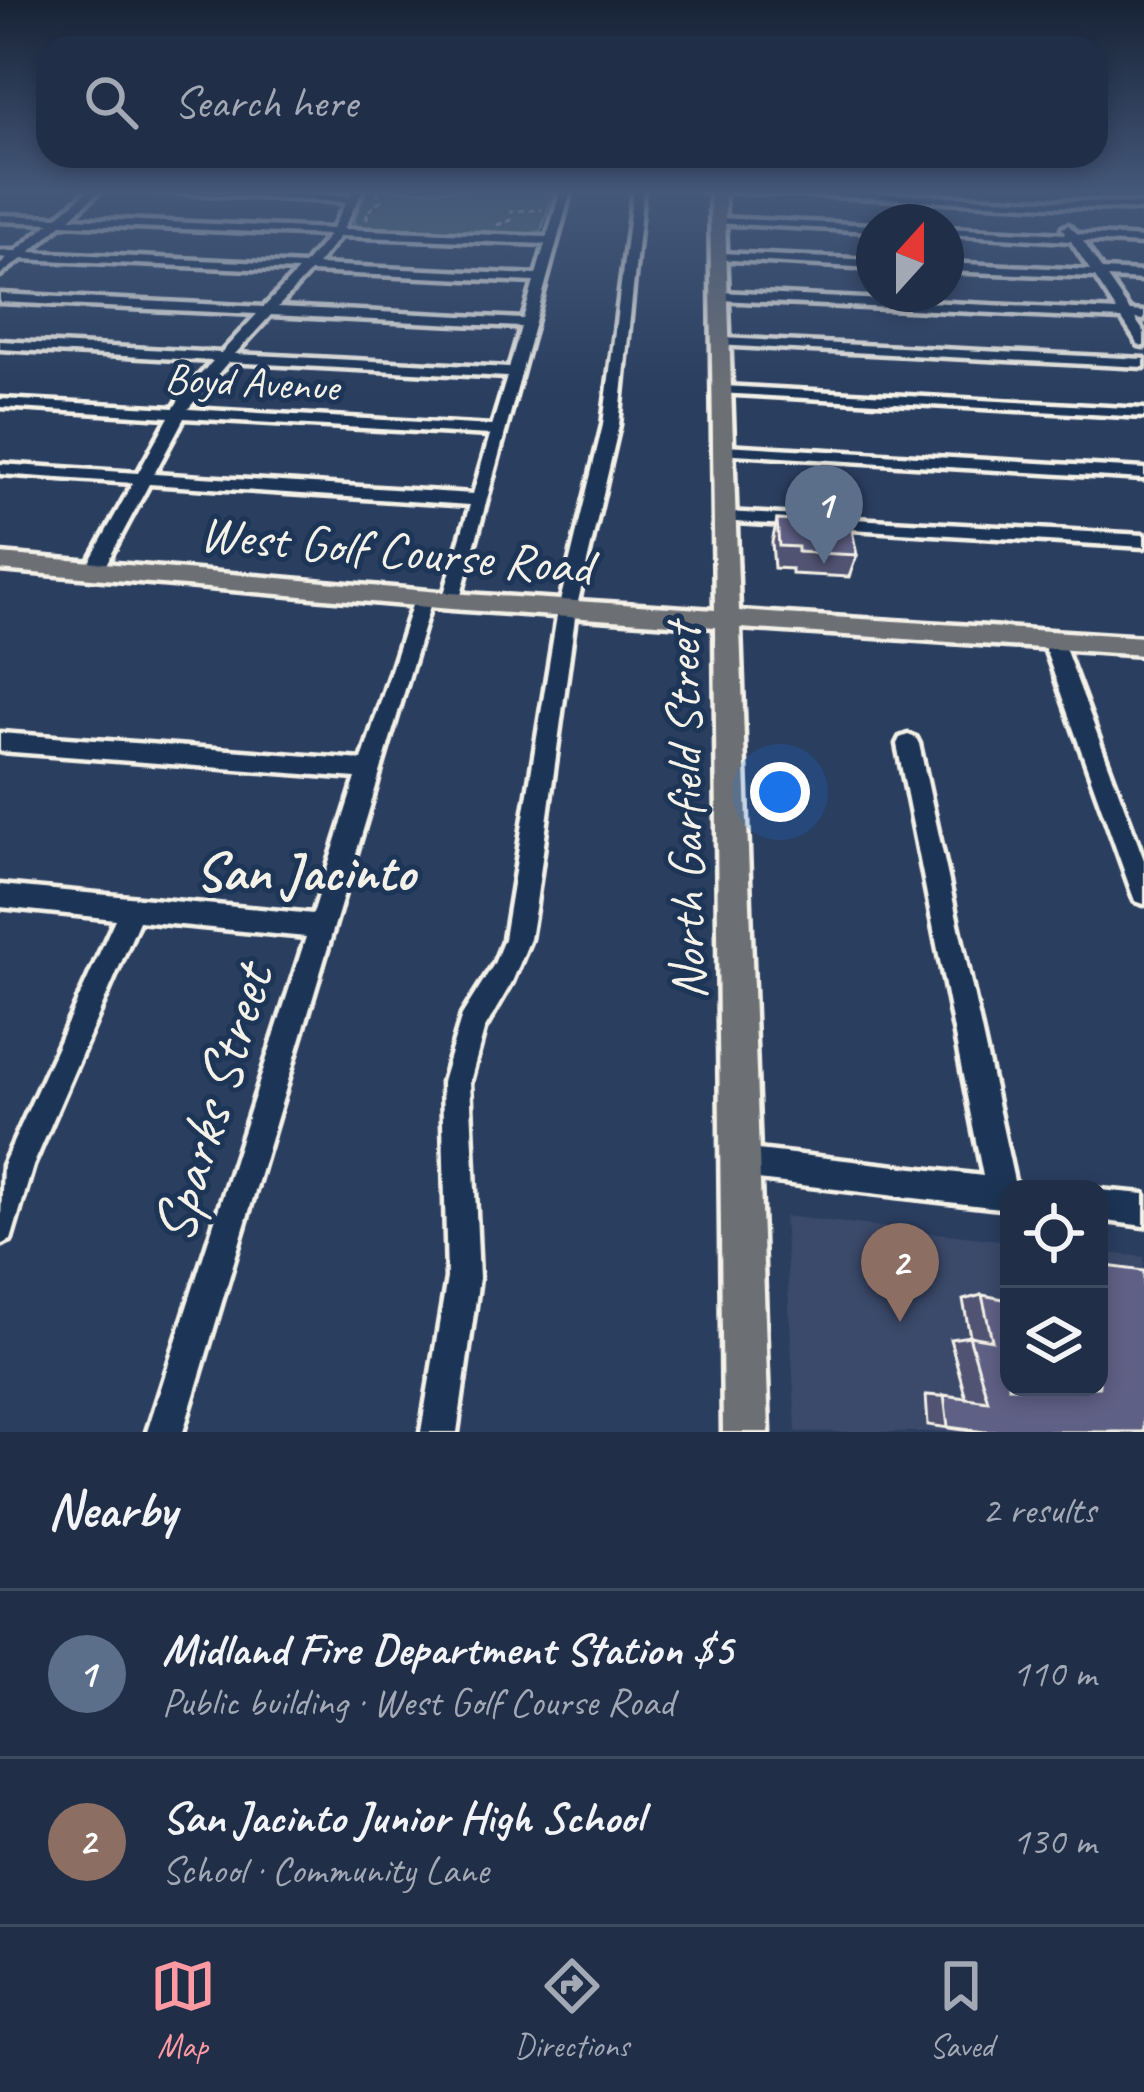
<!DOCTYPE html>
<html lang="en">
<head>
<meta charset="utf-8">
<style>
  body { margin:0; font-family:Caveat,sans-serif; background:#2d3a52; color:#f1f3f6 }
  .controls { position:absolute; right:36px; bottom:36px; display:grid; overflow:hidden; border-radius:24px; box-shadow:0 6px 18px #0003 }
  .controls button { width:108px; height:108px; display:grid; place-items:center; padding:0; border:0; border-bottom:3px solid #3d4a60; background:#202e48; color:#f1f3f6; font:60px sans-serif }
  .compass { position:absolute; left:856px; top:204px; width:108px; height:108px; border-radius:50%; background:#202e48; box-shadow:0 6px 18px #0003; rotate:21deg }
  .you { position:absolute; left:780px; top:792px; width:42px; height:42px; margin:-30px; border:9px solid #fff; border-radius:50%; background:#1a73e8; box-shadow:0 0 0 18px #1a73e833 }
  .badge { display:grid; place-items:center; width:78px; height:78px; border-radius:50%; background:#ff9aa2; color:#fff; font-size:39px; font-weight:700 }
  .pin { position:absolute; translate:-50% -99px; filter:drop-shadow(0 3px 6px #0008) }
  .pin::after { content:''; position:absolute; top:63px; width:42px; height:36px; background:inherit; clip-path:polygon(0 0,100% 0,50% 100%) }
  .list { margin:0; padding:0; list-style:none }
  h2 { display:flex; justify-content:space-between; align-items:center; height:156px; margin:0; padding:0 48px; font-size:51px }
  h2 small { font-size:39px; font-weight:400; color:#a2a8b4 }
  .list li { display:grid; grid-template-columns:78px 1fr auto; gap:36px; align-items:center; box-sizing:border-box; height:168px; padding:0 48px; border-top:3px solid #3d4a60 }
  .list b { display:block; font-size:45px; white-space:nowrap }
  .list p { margin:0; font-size:39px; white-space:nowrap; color:#a2a8b4 }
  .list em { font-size:39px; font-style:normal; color:#a2a8b4 }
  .icon { flex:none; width:66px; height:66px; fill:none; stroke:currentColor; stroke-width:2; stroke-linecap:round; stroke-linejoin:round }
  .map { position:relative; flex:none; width:1144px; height:1432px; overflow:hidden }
  .search { position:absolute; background:#202e48; box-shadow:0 6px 18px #0003; left:36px; right:36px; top:36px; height:132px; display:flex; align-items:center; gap:30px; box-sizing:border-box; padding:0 42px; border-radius:36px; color:#a2a8b4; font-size:45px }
  .sheet { height:492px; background:#202e48 }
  nav { display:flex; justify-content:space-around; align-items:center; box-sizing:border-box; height:168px; border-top:3px solid #3d4a60; background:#202e48; font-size:33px; color:#a2a8b4 }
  nav a { display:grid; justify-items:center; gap:6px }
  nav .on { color:#ff9aa2 }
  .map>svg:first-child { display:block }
  .built { fill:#3a486b }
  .green { fill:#517271; stroke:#a2b2ac; stroke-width:3 }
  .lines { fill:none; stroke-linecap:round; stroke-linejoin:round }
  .minor-casing { stroke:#f4f1e8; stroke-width:9 }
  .major-casing { stroke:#f4f1e8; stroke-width:9 }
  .path { stroke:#f4f1e8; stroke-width:3; stroke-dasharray:6 4.5; stroke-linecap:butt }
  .minor { fill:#1d3557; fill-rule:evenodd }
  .major { fill:#6c6f75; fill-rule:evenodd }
  .wall { fill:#515372; stroke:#f4f1e8; stroke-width:3 }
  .building { fill:#5e6085; stroke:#f4f1e8; stroke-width:3 }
  .labels { text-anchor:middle; stroke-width:10; stroke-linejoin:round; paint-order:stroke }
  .far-street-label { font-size:42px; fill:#f4f1e8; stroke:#1d3557 }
  .street-label { font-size:51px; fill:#f4f1e8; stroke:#1d3557 }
  .neighbourhood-label { font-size:54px; font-weight:bold; fill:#f4f1e8; stroke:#1d3557 }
  .near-street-label { font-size:60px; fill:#f4f1e8; stroke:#1d3557 }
</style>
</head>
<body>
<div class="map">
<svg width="1144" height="1432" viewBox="0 0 1144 1432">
  <rect width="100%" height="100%" fill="#2a3e60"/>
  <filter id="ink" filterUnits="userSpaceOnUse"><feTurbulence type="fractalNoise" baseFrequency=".00833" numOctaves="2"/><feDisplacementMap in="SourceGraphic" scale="24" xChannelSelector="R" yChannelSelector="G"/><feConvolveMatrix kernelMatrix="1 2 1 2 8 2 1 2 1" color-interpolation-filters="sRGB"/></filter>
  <g filter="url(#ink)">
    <!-- built -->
    <polygon class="built" points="784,1216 1009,1241 1009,1387 1099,1387 1099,1252 1144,1257 1144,1432 796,1432"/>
    <!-- green -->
    <polygon class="green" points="366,190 555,190 541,231 524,235 359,228 353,223"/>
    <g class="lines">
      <defs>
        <g id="minor">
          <path d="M89 190H101L70 218 332 229 346 202 134 190 350 196 353 190H363L343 229 547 237 561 190H571L458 606H444L442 601 470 505 149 484 104 568 95 574 86 568 133 483 0 474V464L138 473 169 417 0 407V399L174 408 183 393 213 361 0 349V341L221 353 257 314 0 302V294L264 307 298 271 22 259 0 275V265L8 258 0 257V251H16L50 223 0 221V215L57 217ZM62 224 329 235 304 265 30 252ZM340 236 545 244 536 275 317 265ZM310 272 534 282 523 319 278 307ZM271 315 521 327 509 368 235 354ZM228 362 507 377 492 426 188 409ZM184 418 490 435 473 494 154 474Z"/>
          <polygon points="633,190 643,190 619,425 576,610 536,903 530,939 512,982 484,1030 470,1082 479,1278 457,1432 421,1432 447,1278 442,1082 462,1015 494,964 504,939 558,610 603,425"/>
          <polygon points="699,190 797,190 1144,204 1144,210"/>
          <polygon points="718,218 874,225 874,231 714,223 713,221"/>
          <polygon points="1068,225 1078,234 1144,238 1144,244 1083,241 1102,270 1144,272 1144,280 1107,278 1130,311 1144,312 1144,320 1135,319 1144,332 1144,346 1139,345 1122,319 720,300 714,296 720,292 1117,311 1095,277 946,271 946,263 1090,270 1071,241 946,234 946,228 1066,234 1062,228"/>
          <polygon points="719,253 874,260 874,268 715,259 715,255"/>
          <polygon points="721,338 1144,359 1144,367 716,345 714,342"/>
          <polygon points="723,386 1144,409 1144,417 718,393 716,390"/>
          <polygon points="724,445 1144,469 1144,479 718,453 716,450"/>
          <polygon points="725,512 1144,535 1144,547 719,521 717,517"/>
          <polygon points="423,593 432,599 183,1432 147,1432 306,937 139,921 33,1166 11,1240 0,1245 3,1165 115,919 0,907 0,885 313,914 356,778 0,751 0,733 362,760 414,599"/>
          <polygon points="1052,633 1062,640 1144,860 1144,904 1135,901 1132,893 1042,640"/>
          <polygon points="908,735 916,738 919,744 1014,1181 1022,1189 1009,1189 1009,1209 740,1178 729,1174 725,1163 729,1152 740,1148 983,1176 897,744 900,738"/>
          <polygon points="1099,1190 1144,1194 1144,1226 1099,1220"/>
        </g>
        <polygon id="major" points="710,190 724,190 739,611 1144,637 1144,655 740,628 769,1432 723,1432 715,627 451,609 0,570 0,554 451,593 715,610"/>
      </defs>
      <!-- minor casing -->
      <use href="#minor" class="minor-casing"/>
      <!-- major casing -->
      <use href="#major" class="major-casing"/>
      <!-- path -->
      <g class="path">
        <polyline points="367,220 367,212 381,200 376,190"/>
        <polyline points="497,225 511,220 511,211 542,210"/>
      </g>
      <!-- minor -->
      <use href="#minor" class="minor"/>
      <!-- major -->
      <use href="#major" class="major"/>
    </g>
    <!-- wall -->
    <g class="wall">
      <polygon points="795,512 857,555 849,577 792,574 792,569 774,568 772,542 777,520 793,521"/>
      <polygon points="982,1295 1144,1432 978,1432 928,1425 926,1395 966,1398 950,1339 970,1336 963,1300"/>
    </g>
    <!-- building -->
    <g class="building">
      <polygon points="795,512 849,515 857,555 798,552 798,547 779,546 777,520 796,521"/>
      <polygon points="1099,1265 1144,1271 1144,1432 985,1432 948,1427 944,1395 988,1401 969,1336 992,1340 982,1295 1009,1300 1009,1387 1099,1387"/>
    </g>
  </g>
  <!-- sky -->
  <linearGradient id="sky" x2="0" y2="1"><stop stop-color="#172235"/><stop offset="0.49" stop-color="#44587a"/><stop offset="1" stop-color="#44587a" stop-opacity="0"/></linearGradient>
  <rect width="1144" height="391" fill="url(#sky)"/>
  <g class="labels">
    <!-- far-street labels -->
    <g class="far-street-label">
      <text transform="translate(252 381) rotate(3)" y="15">Boyd Avenue</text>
    </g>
    <!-- street labels -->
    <g class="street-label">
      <text transform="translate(396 549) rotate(5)" y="18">West Golf Course Road</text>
      <text transform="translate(684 812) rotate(-91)" y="18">North Garfield Street</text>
    </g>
    <!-- neighbourhood labels -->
    <g class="neighbourhood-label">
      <text x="305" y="890">San Jacinto</text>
    </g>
    <!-- near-street labels -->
    <g class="near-street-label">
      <text transform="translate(211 1103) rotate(-73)" y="21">Sparks Street</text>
    </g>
  </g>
</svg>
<div class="controls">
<button><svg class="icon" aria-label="locate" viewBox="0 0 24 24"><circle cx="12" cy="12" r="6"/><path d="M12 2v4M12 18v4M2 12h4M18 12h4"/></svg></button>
<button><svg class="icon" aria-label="layers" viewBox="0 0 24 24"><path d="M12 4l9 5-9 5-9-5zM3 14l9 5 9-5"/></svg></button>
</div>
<svg class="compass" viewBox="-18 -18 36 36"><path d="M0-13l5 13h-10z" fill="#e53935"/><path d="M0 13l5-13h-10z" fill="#a2a8b4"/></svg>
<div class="you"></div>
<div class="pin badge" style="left:824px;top:564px;background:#5c6f8a">1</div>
<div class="pin badge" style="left:900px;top:1322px;background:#8d6e63">2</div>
<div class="search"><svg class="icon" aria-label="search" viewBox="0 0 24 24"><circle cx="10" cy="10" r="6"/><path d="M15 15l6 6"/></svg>Search here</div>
</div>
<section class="sheet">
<h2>Nearby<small>2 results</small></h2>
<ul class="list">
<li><span class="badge" style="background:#5c6f8a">1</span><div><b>Midland Fire Department Station $5</b><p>Public building · West Golf Course Road</p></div><em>110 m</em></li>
<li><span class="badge" style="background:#8d6e63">2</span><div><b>San Jacinto Junior High School</b><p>School · Community Lane</p></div><em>130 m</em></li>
</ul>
</section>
<nav>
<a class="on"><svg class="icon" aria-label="map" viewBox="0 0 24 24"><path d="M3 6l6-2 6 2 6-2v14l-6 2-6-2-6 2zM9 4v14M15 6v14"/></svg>Map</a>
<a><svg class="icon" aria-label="directions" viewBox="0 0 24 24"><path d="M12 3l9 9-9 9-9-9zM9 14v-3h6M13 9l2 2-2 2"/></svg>Directions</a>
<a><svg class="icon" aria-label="saved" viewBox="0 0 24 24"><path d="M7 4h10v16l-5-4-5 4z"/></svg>Saved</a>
</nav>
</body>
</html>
